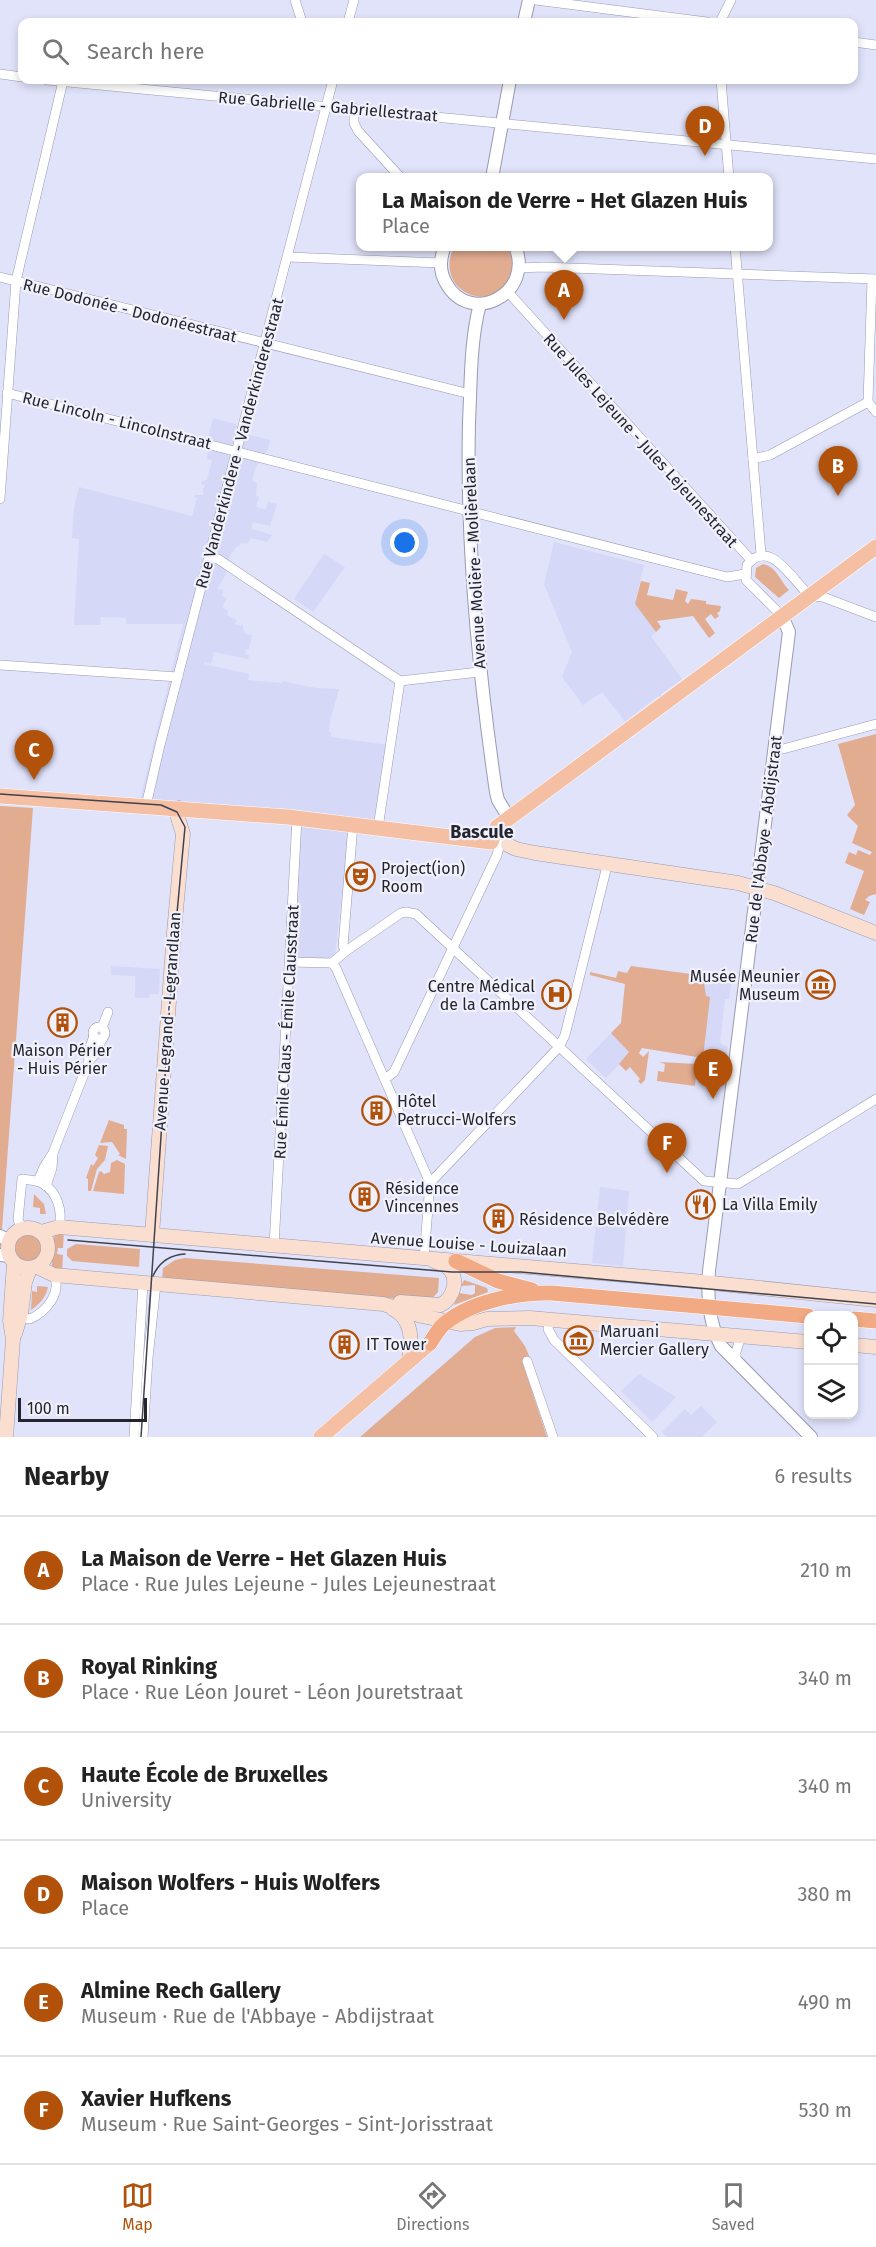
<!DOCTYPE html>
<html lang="en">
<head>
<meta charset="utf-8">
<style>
  body { margin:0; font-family:"Fira Sans",sans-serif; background:#f2f2f2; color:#222 }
  .controls { position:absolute; right:18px; bottom:18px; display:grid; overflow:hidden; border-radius:12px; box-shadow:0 3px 9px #0003 }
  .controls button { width:54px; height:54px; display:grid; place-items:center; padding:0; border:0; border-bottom:2px solid #e0e0e0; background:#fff; color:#222; font:30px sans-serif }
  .scale { position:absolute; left:18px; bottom:15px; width:129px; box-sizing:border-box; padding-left:6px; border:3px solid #24252e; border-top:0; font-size:16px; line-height:21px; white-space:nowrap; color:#24252e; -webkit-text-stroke:4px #f0f1fb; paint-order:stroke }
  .you { position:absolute; left:405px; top:543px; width:21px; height:21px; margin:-15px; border:4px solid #fff; border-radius:50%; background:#1a73e8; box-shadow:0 0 0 9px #1a73e833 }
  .badge { display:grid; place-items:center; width:39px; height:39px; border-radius:50%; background:#b1510a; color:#fff; font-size:20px; font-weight:700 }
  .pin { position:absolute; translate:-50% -50px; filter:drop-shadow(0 2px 3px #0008) }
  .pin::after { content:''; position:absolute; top:32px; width:21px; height:18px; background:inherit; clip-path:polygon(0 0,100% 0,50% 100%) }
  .popup { position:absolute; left:356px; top:173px; width:417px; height:78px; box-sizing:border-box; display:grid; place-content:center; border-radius:12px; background:#fff; filter:drop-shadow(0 2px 4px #0005); font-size:20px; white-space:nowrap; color:#767676 }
  .popup b { font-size:22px; color:#222 }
  .popup::after { content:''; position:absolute; left:50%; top:100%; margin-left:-12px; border:12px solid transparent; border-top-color:#fff }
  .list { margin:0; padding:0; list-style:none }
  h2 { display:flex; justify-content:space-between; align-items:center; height:78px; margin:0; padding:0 24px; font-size:26px }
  h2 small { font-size:20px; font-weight:400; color:#767676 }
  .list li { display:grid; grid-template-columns:39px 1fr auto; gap:18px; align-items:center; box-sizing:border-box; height:108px; padding:0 24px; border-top:2px solid #e0e0e0 }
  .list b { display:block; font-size:22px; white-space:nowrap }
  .list p { margin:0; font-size:20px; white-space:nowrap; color:#767676 }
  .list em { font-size:20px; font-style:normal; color:#767676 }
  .icon { flex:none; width:33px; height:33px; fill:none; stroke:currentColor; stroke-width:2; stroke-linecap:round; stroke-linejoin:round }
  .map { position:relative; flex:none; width:876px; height:1437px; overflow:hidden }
  .search { position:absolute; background:#fff; box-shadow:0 3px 9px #0003; left:18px; right:18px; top:18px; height:66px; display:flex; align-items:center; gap:15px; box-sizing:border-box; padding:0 21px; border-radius:12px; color:#767676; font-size:22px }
  .sheet { height:726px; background:#fff }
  nav { display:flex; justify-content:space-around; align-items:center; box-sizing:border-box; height:84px; border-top:2px solid #e0e0e0; background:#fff; font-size:16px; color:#767676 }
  nav a { display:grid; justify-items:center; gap:3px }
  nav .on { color:#b1510a }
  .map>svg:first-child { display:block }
  .built { fill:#d5d8f7 }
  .green { fill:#e2ac91 }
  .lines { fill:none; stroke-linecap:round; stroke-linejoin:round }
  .minor-casing { stroke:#989bb1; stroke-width:10 }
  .tertiary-casing { stroke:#989bb1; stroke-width:14 }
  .secondary-casing { stroke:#989bb1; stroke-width:15 }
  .primary-casing { stroke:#fff; stroke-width:16 }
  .trunk-casing { stroke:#fff; stroke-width:16 }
  .minor { stroke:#fff; stroke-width:9 }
  .tertiary { stroke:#fff; stroke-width:12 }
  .secondary { stroke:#fadfd1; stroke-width:14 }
  .primary { stroke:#f5bfa3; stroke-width:15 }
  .trunk { stroke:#f2aa84; stroke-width:15 }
  .tram { stroke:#41424d; stroke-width:1.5 }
  .labels { text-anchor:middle; stroke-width:4.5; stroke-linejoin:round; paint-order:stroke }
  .street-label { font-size:16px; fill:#24252e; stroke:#f0f1fb }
  .poi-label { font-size:16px; fill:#24252e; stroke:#f0f1fb; text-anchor:start }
  .neighbourhood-label { font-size:18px; font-weight:bold; fill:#24252e; stroke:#f0f1fb }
</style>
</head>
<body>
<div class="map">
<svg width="876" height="1437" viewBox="0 0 876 1437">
  <rect width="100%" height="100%" fill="#e1e3fb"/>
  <!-- built -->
  <g class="built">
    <polygon points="213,418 235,424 250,435 270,440 268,449 255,469 252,481 257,483 256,496 259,497 256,507 266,509 268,502 277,504 270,526 253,522 252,525 252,529 272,535 267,542 251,538 247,544 241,543 238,547 237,546 230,556 225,576 217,589 223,590 222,596 227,598 222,607 228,611 227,615 237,620 234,624 241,626 242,623 245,634 252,635 249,649 246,649 245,654 249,655 248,659 214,652 211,664 205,662 204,664 249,674 248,680 282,683 282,681 316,688 339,689 330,721 329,732 331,732 331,737 388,745 374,834 349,830 335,956 326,960 300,959 294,953 301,824 140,799 183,624 126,624 126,618 101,617 100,625 74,625 79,539 72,538 74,508 79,487 192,516 197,498 194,497 195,495 203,495 204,492 202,492 205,485 201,484 201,482 207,480 212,460 207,459 209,434"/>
    <polygon points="554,542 644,565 635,604 656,632 651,636 682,679 661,694 663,697 660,698 658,696 627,720 628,722 626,723 602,692 583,705 562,677 572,652 544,584"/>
    <polygon points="324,554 345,567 313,612 294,599"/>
    <polygon points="111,966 160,969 159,994 150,994 149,998 135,998 135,976 111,975"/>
    <polygon points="631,966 732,980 729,999 725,999 720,1043 728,1047 726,1061 635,1047 606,1078 586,1059 621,1023 625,984"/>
    <polygon points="600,1187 629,1191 623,1266 592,1263"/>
    <polygon points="639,1374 676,1397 652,1422 621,1391"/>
    <polygon points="701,1406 717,1422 702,1437 667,1437 662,1432 685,1409 691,1415"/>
  </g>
  <!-- green -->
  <g class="green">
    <path d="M454 247H507C513 256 514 268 509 278 490 317 433 289 454 247Z"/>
    <path d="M763 564C777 567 780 581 789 590L779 598 755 577 756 568Z"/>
    <polygon points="641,581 650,583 647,595 673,600 676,589 688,592 685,601 688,604 691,599 706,601 706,604 721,606 720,611 717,613 719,616 715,619 711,614 705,619 715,633 709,638 693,616 657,621 661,627 656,632 635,604"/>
    <polygon points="876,734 876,894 869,896 865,900 870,902 864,915 850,909 864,871 845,863 849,852 856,855 858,850 870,855 872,852 852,843 858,826 847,815 855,805 838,744"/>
    <polygon points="0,806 33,808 0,1257"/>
    <polygon points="631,966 713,977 712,983 704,983 706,996 710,997 703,1058 642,1048 639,1053 643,1057 649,1051 645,1080 641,1084 638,1081 640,1079 630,1067 626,1071 619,1064 629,1052 611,1033 621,1023 625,984 590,975 590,972 616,978 618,971 627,973"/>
    <polygon points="659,1062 697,1064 695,1086 657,1081 658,1071 664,1072 665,1064"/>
    <polygon points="109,1120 124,1125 124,1129 127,1129 126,1159 118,1155 120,1154 112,1142 100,1143"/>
    <polygon points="99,1145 108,1146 105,1160 97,1169 91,1191 88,1191 88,1179 86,1178 91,1164 93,1166 98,1158 95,1155"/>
    <polygon points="117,1160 125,1164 124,1194 93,1191 99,1172 101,1171 104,1174 110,1172 111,1163"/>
    <polygon points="34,1194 44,1204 46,1214 40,1214 40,1208 33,1207"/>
    <path d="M64 1230 63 1248H58L57 1254 63 1255 62 1273 52 1267C51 1265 54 1236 55 1233Z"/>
    <circle cx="28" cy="1248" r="13"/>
    <polygon points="76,1244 140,1249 139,1267 72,1261 67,1256 67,1249"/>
    <polygon points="185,1258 439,1278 438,1292 430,1301 162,1281 163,1268 175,1260"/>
    <polygon points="464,1280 487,1288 488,1292 454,1305 459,1293 472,1295 475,1293 475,1285 461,1286"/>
    <path d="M37 1286 48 1287C46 1297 40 1304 31 1310L32 1291 37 1292Z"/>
    <polygon points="516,1327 514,1331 525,1346 530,1358 522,1361 547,1437 360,1437 475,1337 495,1328"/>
  </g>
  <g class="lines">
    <defs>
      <g id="minor">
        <polyline points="295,0 302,22"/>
        <polyline points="536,0 707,22"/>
        <polyline points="348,22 354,0"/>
        <polyline points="720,22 731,0"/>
        <polyline points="854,42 876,45"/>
        <polyline points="0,74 22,77"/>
        <polyline points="47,80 876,159"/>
        <polyline points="721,80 729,178"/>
        <polyline points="354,108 354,123 358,131 401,178"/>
        <polyline points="735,246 761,554"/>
        <polyline points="288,257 441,263"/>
        <polyline points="519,268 543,267 876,279"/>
        <polyline points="0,277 470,394"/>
        <polyline points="872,279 868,402 876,412"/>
        <polyline points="508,292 751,560"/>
        <polyline points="7,393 727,577 745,574"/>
        <polyline points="753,459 770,455 868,402"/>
        <polyline points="0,499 16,281 63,81"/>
        <polyline points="209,557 218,559 400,681 479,672"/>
        <path d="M782 616 746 580 747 565C770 537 792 580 810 596L823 597 876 617"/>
        <polyline points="0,665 178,677"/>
        <polyline points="776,748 783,749 876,724"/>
        <polyline points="146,806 160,745 333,80"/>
        <polyline points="378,828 400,681"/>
        <polyline points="346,951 343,946 353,825"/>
        <polyline points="290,962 332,963"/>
        <polyline points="332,963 346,951 401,913 406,912 416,914 704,1181 738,1184 876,1099"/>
        <polyline points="332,963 336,968 430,1183"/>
        <circle cx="99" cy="1033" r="6"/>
        <polyline points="102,1028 108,1012"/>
        <polyline points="89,1061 95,1054 102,1039"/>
        <polyline points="385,1079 394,1072 497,855 500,843"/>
        <polyline points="38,1181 44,1167 53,1153 89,1061 88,1052 94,1036"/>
        <polyline points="46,1186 52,1168 53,1155"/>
        <path d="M23 1229 18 1220 22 1179C28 1180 36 1180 42 1183 57 1191 63 1211 59 1227"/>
        <polyline points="274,1246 297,818"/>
        <polyline points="424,1258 430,1183 559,1047 565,1035 608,862"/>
        <path d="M21 1314 24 1318 30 1319C46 1312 62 1293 54 1275"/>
        <polyline points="549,1319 548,1329 554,1340 653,1437"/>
        <polyline points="527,1361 553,1437"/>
        <polyline points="736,1361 736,1352 741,1336"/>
        <polyline points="134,1437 143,1283"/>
        <polyline points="143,1437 148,1358 156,1284"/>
      </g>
      <g id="tertiary">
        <polyline points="524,22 529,0"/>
        <polyline points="492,178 510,80"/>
        <path d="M445 246C440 258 439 271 446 283 470 327 535 294 515 246"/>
        <path d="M480 304C470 341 471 383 469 422 466 546 478 669 496 792L498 800 509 818"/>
        <path d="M782 616 789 632 709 1271C707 1297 709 1323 721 1346L811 1437"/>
        <polyline points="0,1236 9,1241"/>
        <polyline points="0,1255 9,1256"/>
      </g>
      <g id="secondary">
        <polyline points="508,845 516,849 535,853 738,883 774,893 876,933"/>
        <circle cx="28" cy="1248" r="20"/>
        <polyline points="41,1232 59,1227 693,1281 876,1300"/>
        <polyline points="152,1235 174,932 183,834 178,818 179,808"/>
        <polyline points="37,1267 54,1275 383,1304 422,1316 460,1324 473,1323 487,1319 530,1318 808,1342"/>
        <path d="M400 1302 440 1305C454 1299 460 1277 447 1267 444 1264 438 1263 434 1261"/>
        <path d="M393 1309C413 1319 412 1341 409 1360"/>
        <polyline points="15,1334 21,1314 25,1282 30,1269"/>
        <polyline points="854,1345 876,1347"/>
        <polyline points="6,1437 13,1339 10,1321 14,1263"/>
      </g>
      <g id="primary">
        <polyline points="0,796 288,817 491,842 497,827 876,547"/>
        <polyline points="321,1437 430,1343"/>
      </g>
      <g id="trunk">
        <polyline points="456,1261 498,1281 532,1290"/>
        <polyline points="854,1319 876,1321"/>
        <path d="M430 1343C433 1338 437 1332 441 1327 466 1302 519 1292 552 1293L808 1316"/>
      </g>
    </defs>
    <!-- minor casing -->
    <use href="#minor" class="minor-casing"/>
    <!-- tertiary casing -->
    <use href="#tertiary" class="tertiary-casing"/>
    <!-- secondary casing -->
    <use href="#secondary" class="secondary-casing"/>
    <!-- primary casing -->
    <use href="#primary" class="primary-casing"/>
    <!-- trunk casing -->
    <use href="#trunk" class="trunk-casing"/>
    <!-- minor -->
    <use href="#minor" class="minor"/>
    <!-- tertiary -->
    <use href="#tertiary" class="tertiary"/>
    <!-- secondary -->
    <use href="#secondary" class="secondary"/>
    <!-- primary -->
    <use href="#primary" class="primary"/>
    <!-- trunk -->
    <use href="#trunk" class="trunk"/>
    <!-- tram -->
    <g class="tram">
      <polyline points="0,794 161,805 177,812 185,827 173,956 141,1437"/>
      <polyline points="68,1240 452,1272 521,1272 876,1304"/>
      <path d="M153 1276C159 1262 170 1255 185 1254"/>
    </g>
  </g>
  <!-- icons -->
  <defs>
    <symbol id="theatre-ring" viewBox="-11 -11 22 22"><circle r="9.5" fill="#f0f1fb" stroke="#b1510a" stroke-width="1.5"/><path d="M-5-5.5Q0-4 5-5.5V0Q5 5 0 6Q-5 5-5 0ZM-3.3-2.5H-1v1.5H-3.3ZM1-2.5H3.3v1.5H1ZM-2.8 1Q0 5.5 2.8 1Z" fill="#b1510a"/></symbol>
    <symbol id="museum-ring" viewBox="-11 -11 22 22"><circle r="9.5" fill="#f0f1fb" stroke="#b1510a" stroke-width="1.5"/><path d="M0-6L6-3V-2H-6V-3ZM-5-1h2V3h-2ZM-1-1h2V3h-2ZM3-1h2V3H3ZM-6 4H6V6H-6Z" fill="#b1510a"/></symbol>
    <symbol id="hospital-ring" viewBox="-11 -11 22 22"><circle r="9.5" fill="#f0f1fb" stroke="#b1510a" stroke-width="1.5"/><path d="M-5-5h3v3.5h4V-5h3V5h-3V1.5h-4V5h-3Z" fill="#b1510a"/></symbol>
    <symbol id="building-ring" viewBox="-11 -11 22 22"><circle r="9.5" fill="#f0f1fb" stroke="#b1510a" stroke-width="1.5"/><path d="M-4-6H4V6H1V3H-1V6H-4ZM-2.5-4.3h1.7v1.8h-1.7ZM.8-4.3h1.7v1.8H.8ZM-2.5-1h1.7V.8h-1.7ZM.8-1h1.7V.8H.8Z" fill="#b1510a"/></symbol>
    <symbol id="restaurant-ring" viewBox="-11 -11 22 22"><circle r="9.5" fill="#f0f1fb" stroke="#b1510a" stroke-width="1.5"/><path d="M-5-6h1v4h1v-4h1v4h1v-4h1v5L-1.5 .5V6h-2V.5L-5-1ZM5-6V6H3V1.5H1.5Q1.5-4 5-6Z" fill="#b1510a"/></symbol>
  </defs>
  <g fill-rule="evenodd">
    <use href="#theatre-ring" x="344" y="860" width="33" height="33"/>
    <use href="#museum-ring" x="804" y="968" width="33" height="33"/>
    <use href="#hospital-ring" x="540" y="978" width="33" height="33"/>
    <use href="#building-ring" x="46" y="1006" width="33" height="33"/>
    <use href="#building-ring" x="360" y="1094" width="33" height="33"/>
    <use href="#building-ring" x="348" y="1180" width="33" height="33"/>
    <use href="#restaurant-ring" x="684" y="1188" width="33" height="33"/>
    <use href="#building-ring" x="482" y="1202" width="33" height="33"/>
    <use href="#museum-ring" x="562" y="1324" width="33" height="33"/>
    <use href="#building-ring" x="328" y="1328" width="33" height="33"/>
  </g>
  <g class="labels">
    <!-- street labels -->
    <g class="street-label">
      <text transform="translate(328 106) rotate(5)" y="6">Rue Gabrielle - Gabriellestraat</text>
      <text transform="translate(130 310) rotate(14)" y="6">Rue Dodonée - Dodonéestraat</text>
      <text transform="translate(117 420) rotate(14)" y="6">Rue Lincoln - Lincolnstraat</text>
      <text transform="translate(641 440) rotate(48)" y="6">Rue Jules Lejeune - Jules Lejeunestraat</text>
      <text transform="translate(239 443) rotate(-75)" y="6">Rue Vanderkindere - Vanderkinderestraat</text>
      <text transform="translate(474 563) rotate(-93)" y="6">Avenue Molière - Molièrelaan</text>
      <text transform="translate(763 839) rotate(-83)" y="6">Rue de l'Abbaye - Abdijstraat</text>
      <text transform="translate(167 1021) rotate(-86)" y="6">Avenue Legrand - Legrandlaan</text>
      <text transform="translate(286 1032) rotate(-87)" y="6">Rue Émile Claus - Émile Clausstraat</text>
      <text transform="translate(469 1244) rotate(4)" y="6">Avenue Louise - Louizalaan</text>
    </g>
    <!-- poi labels -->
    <g class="poi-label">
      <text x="381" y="874">Project(ion)<tspan x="381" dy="18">Room</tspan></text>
      <text x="800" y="982" text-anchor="end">Musée Meunier<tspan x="800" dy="18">Museum</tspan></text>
      <text x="535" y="992" text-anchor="end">Centre Médical<tspan x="535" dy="18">de la Cambre</tspan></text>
      <text x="62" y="1056" text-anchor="middle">Maison Périer<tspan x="62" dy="18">- Huis Périer</tspan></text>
      <text x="397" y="1107">Hôtel<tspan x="397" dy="18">Petrucci-Wolfers</tspan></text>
      <text x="385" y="1194">Résidence<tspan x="385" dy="18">Vincennes</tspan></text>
      <text x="722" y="1210">La Villa Emily</text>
      <text x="519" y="1225">Résidence Belvédère</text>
      <text x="600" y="1337">Maruani<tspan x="600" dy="18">Mercier Gallery</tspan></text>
      <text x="366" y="1350">IT Tower</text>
    </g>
    <!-- neighbourhood labels -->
    <g class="neighbourhood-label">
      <text x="482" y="838">Bascule</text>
    </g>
  </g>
</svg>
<div class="controls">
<button><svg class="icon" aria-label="locate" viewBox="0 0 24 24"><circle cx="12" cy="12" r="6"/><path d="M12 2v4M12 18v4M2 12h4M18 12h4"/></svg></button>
<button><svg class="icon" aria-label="layers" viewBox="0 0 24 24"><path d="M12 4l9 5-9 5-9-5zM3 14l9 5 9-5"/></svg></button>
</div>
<div class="scale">100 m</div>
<div class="you"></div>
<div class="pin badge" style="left:564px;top:320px">A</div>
<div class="popup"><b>La Maison de Verre - Het Glazen Huis</b>Place</div>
<div class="pin badge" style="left:838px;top:496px">B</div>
<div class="pin badge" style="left:34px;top:780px">C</div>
<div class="pin badge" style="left:705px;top:156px">D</div>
<div class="pin badge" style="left:713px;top:1099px">E</div>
<div class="pin badge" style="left:667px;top:1173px">F</div>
<div class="search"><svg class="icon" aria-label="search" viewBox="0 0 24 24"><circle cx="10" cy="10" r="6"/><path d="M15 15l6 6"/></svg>Search here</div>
</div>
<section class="sheet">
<h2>Nearby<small>6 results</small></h2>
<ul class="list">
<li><span class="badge">A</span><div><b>La Maison de Verre - Het Glazen Huis</b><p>Place · Rue Jules Lejeune - Jules Lejeunestraat</p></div><em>210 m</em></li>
<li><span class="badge">B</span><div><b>Royal Rinking</b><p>Place · Rue Léon Jouret - Léon Jouretstraat</p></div><em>340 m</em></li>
<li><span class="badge">C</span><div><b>Haute École de Bruxelles</b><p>University</p></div><em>340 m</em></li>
<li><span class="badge">D</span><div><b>Maison Wolfers - Huis Wolfers</b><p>Place</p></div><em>380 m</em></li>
<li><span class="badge">E</span><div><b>Almine Rech Gallery</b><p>Museum · Rue de l'Abbaye - Abdijstraat</p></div><em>490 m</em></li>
<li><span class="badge">F</span><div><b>Xavier Hufkens</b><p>Museum · Rue Saint-Georges - Sint-Jorisstraat</p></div><em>530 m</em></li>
</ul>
</section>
<nav>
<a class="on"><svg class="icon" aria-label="map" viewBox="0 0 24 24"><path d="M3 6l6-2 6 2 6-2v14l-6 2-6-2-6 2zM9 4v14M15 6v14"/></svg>Map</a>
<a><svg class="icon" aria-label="directions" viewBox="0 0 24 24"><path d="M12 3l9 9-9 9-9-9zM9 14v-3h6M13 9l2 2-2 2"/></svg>Directions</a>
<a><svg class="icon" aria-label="saved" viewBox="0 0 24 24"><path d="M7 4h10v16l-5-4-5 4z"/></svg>Saved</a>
</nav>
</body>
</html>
